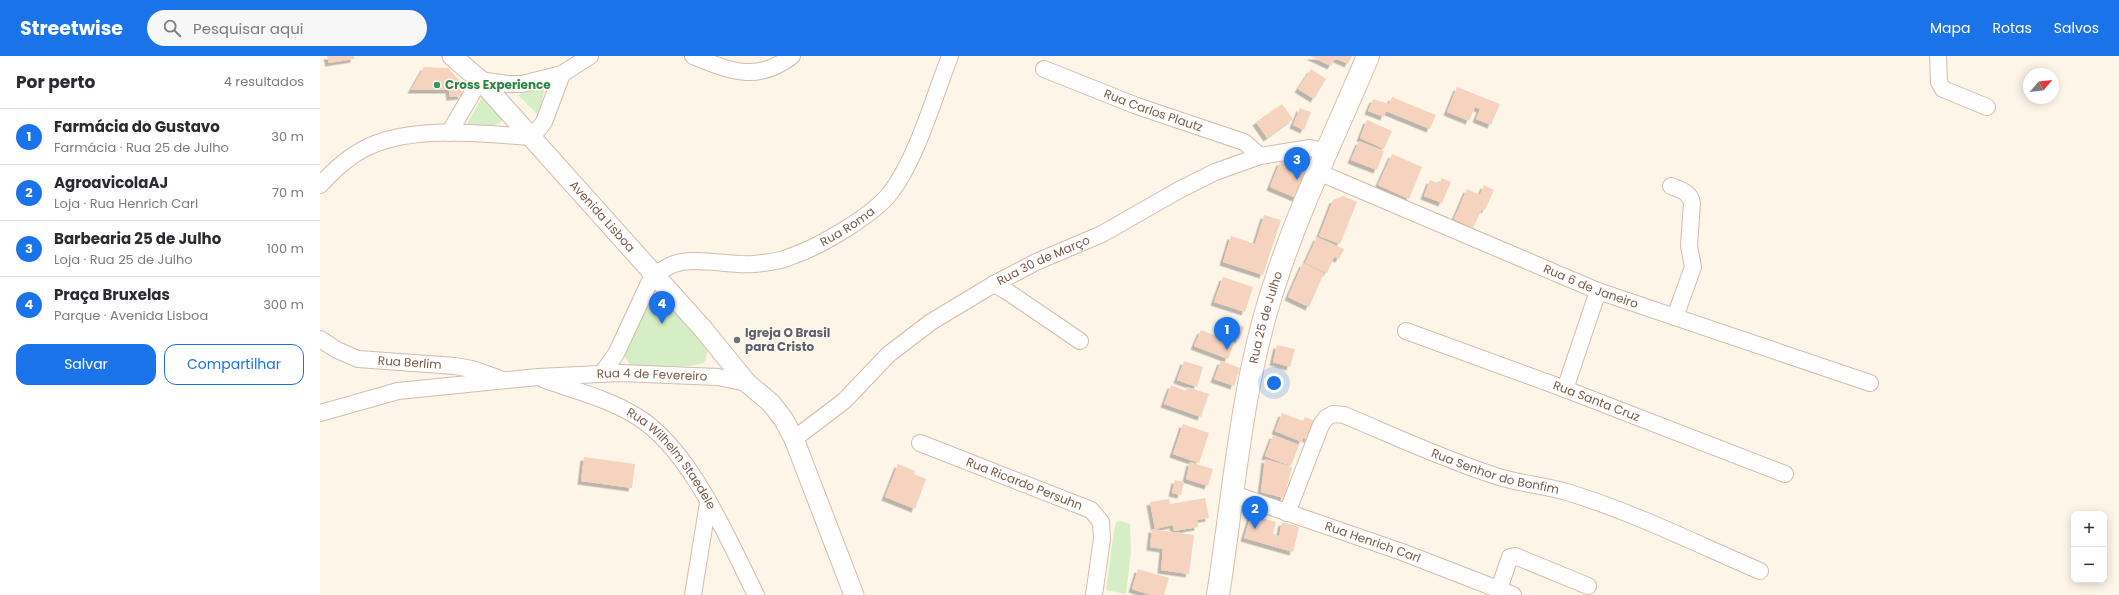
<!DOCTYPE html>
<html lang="pt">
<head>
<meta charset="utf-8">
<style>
  body { margin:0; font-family:Poppins,sans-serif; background:#f7f7f7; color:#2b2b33 }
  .controls { position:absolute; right:12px; bottom:12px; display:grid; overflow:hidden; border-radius:8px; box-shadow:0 2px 10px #0003 }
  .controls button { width:36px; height:36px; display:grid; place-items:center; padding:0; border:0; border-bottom:1px solid #e1e1e2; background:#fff; color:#2b2b33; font:20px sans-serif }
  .compass { position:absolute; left:1703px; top:12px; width:36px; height:36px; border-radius:50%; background:#fff; box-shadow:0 2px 10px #0003; rotate:62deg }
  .you { position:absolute; left:954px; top:327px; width:14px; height:14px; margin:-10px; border:3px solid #fff; border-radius:50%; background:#1a73e8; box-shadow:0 0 0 6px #1a73e833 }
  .badge { display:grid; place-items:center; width:26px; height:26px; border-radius:50%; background:#1a73e8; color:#fff; font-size:13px; font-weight:700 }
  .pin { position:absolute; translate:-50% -33px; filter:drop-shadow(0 1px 2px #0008) }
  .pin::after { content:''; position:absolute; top:21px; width:14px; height:12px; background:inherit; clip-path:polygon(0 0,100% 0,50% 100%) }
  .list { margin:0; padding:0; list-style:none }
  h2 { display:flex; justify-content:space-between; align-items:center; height:52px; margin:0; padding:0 16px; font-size:17px }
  h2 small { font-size:13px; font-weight:400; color:#7c7c81 }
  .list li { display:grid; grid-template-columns:26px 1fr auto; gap:12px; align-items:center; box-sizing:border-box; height:56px; padding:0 16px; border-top:1px solid #e1e1e2 }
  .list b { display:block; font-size:15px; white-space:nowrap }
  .list p { margin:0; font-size:13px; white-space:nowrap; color:#7c7c81 }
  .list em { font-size:13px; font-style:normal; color:#7c7c81 }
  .actions { display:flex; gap:8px; padding:12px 16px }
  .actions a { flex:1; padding:9px 0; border:1px solid #1a73e8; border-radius:12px; text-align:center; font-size:14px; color:#1a73e8 }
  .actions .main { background:#1a73e8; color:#fff }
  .icon { flex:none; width:22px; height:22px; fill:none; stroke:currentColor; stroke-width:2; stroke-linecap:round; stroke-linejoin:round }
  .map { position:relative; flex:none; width:1799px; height:539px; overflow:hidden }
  header { display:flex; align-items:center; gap:24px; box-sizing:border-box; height:56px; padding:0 20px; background:#1a73e8; color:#fff }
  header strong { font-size:19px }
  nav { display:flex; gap:22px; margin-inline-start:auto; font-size:14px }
  .search { width:280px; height:36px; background:#f7f7f7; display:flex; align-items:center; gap:10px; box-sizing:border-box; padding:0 14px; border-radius:22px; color:#7c7c81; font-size:15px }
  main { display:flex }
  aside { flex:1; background:#fff }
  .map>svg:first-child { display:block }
  .green { fill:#d6eec5 }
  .building { fill:#f6d3be; filter:url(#shadow) }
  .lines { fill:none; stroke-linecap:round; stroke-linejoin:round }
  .minor-casing { stroke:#d2bcac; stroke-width:18 }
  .tertiary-casing { stroke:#d2bcac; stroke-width:21 }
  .secondary-casing { stroke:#d8bfac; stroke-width:24 }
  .minor { stroke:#fff; stroke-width:16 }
  .tertiary { stroke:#fff; stroke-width:19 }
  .secondary { stroke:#fff; stroke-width:22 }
  .leisure-dot { fill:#2e9e5b; stroke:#fff9f1; stroke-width:1.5 }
  .worship-dot { fill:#6b7280; stroke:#fff9f1; stroke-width:1.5 }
  .labels { text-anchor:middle; stroke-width:3; stroke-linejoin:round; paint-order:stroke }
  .leisure-label { font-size:12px; font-weight:bold; fill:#27864d; stroke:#fff9f1; text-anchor:start }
  .street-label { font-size:12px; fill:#7b5a49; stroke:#fff9f1 }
  .worship-label { font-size:12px; font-weight:bold; fill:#5b616d; stroke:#fff9f1; text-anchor:start }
</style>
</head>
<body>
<header>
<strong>Streetwise</strong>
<div class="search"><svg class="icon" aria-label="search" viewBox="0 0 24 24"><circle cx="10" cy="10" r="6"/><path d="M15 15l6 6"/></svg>Pesquisar aqui</div>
<nav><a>Mapa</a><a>Rotas</a><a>Salvos</a></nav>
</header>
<main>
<aside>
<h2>Por perto<small>4 resultados</small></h2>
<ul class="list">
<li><span class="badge">1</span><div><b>Farmácia do Gustavo</b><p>Farmácia · Rua 25 de Julho</p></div><em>30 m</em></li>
<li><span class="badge">2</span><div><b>AgroavicolaAJ</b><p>Loja · Rua Henrich Carl</p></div><em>70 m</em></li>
<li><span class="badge">3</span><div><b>Barbearia 25 de Julho</b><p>Loja · Rua 25 de Julho</p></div><em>100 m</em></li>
<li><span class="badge">4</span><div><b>Praça Bruxelas</b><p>Parque · Avenida Lisboa</p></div><em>300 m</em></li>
</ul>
<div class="actions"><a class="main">Salvar</a><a>Compartilhar</a></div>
</aside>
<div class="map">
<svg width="1799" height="539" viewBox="0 0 1799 539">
  <defs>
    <filter id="shadow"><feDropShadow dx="-3.5" dy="3.5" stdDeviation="0" flood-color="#0004"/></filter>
  </defs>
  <rect width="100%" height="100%" fill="#fef5e9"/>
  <!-- green -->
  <g class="green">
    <polygon points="225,30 219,60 198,39"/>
    <polygon points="162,41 180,58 182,66 170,71 147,68"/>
    <polygon points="333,242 343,242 385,286 388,294 384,307 371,310 314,312 310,309 304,299 324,247"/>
    <polygon points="801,465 810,468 811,496 806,538 786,534 794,474 796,466"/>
  </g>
  <!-- building -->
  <g class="building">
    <polygon points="7,0 34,0 34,3 9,7"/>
    <polygon points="990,0 1032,0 1028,8 1015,2 1011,10"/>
    <polygon points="104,11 128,12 140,25 142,40 130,41 129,34 91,34"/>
    <polygon points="991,13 1006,23 994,43 978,33"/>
    <polygon points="1137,31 1180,48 1171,69 1156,63 1160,53 1155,51 1149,65 1127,56"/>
    <polygon points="1072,41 1116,59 1110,73 1066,55 1064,61 1048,55 1053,43 1069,48"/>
    <polygon points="962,48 973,63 947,82 936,66"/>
    <polygon points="980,52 991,56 984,74 973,69"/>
    <polygon points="1047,64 1072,75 1064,93 1040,82"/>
    <polygon points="1039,85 1064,95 1057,114 1031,104"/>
    <polygon points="1072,98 1102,111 1089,143 1058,129"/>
    <polygon points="977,102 990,108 976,142 950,131 960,106"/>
    <polygon points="1122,122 1131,126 1122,147 1104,140 1110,124 1119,128"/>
    <polygon points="1164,129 1174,134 1165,154 1162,153 1153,172 1134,163 1147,133 1160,139"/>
    <polygon points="1023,140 1037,146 1020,188 999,180 1013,144"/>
    <polygon points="944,159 961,164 943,219 903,206 911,180 935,188"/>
    <polygon points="997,181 1024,193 1019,203 1014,201 1007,217 985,207"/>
    <polygon points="983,207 1004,217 989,251 968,241"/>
    <polygon points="903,221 933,231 925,256 894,246"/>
    <polygon points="905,264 924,271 919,284 899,277"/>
    <polygon points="881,274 914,287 908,303 874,290"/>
    <polygon points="957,289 975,293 970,311 953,306"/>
    <polygon points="864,305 883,311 877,331 857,324"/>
    <polygon points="901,305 920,312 914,330 894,323"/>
    <polygon points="851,329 866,335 867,331 889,338 881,361 844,348"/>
    <polygon points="962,357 983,365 985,361 995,365 988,383 983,382 982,386 955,375"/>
    <polygon points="863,368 889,377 879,407 853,398"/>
    <polygon points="953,379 979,389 971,410 945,400"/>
    <polygon points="264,401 315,408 312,432 261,425"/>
    <polygon points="945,403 972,411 964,442 941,436"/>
    <polygon points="870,406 893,413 888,430 866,423"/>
    <polygon points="578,408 595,415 594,418 606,423 595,453 565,441"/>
    <polygon points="855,424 864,426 861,439 852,437"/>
    <polygon points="885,442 889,462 877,464 878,471 854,475 853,469 835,473 830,446 849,443 850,448"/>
    <polygon points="931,459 956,466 953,478 959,480 962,466 979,471 973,496 924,482"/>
    <polygon points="832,473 874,479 869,518 841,514 843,493 830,491"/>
    <polygon points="818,513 849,522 844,539 831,539 812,533"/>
  </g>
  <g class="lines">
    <defs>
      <g id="minor">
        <path d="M373 0C410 15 437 27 472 0"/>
        <polyline points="1618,0 1619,26 1623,33 1667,51"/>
        <path id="s1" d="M724 13 817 50 924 86 940 100"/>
        <polyline points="129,77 160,24 187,28 202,28 242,18 270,0"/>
        <path id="s2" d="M998 116 1278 235 1550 327"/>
        <path d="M0 129C14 114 31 98 50 90 96 69 163 78 212 81L224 66 242 18"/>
        <path d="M1351 130C1361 134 1370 136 1372 147L1369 190 1373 211 1355 261"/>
        <polyline points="674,228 688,236 760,285"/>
        <path id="s3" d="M1086 275 1245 333 1465 418"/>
        <path id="s4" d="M0 283 17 294 38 303 135 310 152 313 178 322"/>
        <path id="s5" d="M282 317 296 298 329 227C357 190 396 211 434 208 445 207 462 205 472 200 499 191 554 159 571 136 597 102 614 41 630 0"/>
        <path id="s6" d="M223 323C255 335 287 342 316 360 370 392 408 483 436 539"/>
        <polyline points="1245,333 1278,235"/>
        <path id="s7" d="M0 357 78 335 218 321 300 317 398 321 427 327"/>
        <path id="s8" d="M474 383 524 345 569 298 611 266 674 228 716 206 782 178 859 134 895 116 940 100 990 92 1007 96"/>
        <path id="s9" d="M600 387 771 454 781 466 782 483 774 539"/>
        <path id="s10" d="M911 437 1082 496 1193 539"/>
        <path id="s11" d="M967 457 1001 369 1006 362 1013 358 1024 359C1074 380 1123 403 1173 419 1198 428 1224 429 1250 437 1315 457 1377 488 1440 515"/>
        <polyline points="1179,533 1190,501 1195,500 1268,530"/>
        <polyline points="373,539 388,447"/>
      </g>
      <g id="tertiary">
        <path id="s12" d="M132 0 160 24 384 274 427 327 451 347 464 364 474 383 534 539"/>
      </g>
      <g id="secondary">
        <path id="s13" d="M898 539C914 437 921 332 953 233 978 153 1016 77 1048 0"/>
      </g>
    </defs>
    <!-- minor casing -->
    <use href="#minor" class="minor-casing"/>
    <!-- tertiary casing -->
    <use href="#tertiary" class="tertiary-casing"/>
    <!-- secondary casing -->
    <use href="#secondary" class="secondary-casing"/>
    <!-- minor -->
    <use href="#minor" class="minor"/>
    <!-- tertiary -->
    <use href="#tertiary" class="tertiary"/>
    <!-- secondary -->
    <use href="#secondary" class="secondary"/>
  </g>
  <!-- markers -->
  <circle class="leisure-dot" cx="117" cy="29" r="4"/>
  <circle class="worship-dot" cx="417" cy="284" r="4"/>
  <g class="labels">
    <!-- leisure labels -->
    <g class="leisure-label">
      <text x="125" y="33">Cross Experience</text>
    </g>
    <!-- street labels -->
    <g class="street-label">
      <text dy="4" stroke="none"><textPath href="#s1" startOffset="117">Rua Carlos Plautz</textPath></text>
      <text dy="4" stroke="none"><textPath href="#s12" startOffset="220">Avenida Lisboa</textPath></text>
      <text dy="4" stroke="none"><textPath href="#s5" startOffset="316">Rua Roma</textPath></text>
      <text dy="4" stroke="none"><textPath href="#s8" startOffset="309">Rua 30 de Março</textPath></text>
      <text dy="4" stroke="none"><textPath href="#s2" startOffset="296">Rua 6 de Janeiro</textPath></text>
      <text dy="4" stroke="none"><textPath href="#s13" startOffset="282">Rua 25 de Julho</textPath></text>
      <text dy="4" stroke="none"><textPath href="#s4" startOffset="95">Rua Berlim</textPath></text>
      <text dy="4" stroke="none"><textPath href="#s7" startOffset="336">Rua 4 de Fevereiro</textPath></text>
      <text dy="4" stroke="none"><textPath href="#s3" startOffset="203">Rua Santa Cruz</textPath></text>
      <text dy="4" stroke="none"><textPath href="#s6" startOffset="156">Rua Wilhelm Staedele</textPath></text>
      <text dy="4" stroke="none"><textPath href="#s11" startOffset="284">Rua Senhor do Bonfim</textPath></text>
      <text dy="4" stroke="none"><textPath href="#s9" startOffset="112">Rua Ricardo Persuhn</textPath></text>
      <text dy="4" stroke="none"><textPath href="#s10" startOffset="150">Rua Henrich Carl</textPath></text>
    </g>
    <!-- worship labels -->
    <g class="worship-label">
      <text x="425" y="281">Igreja O Brasil<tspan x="425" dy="14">para Cristo</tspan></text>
    </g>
  </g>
</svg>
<div class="controls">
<button>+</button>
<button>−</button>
</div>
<svg class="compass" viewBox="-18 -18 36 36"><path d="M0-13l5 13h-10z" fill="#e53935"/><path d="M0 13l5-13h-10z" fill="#7c7c81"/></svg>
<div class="you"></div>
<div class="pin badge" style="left:907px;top:294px">1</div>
<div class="pin badge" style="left:935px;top:473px">2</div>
<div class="pin badge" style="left:977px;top:124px">3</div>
<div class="pin badge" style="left:342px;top:268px">4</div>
</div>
</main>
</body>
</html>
